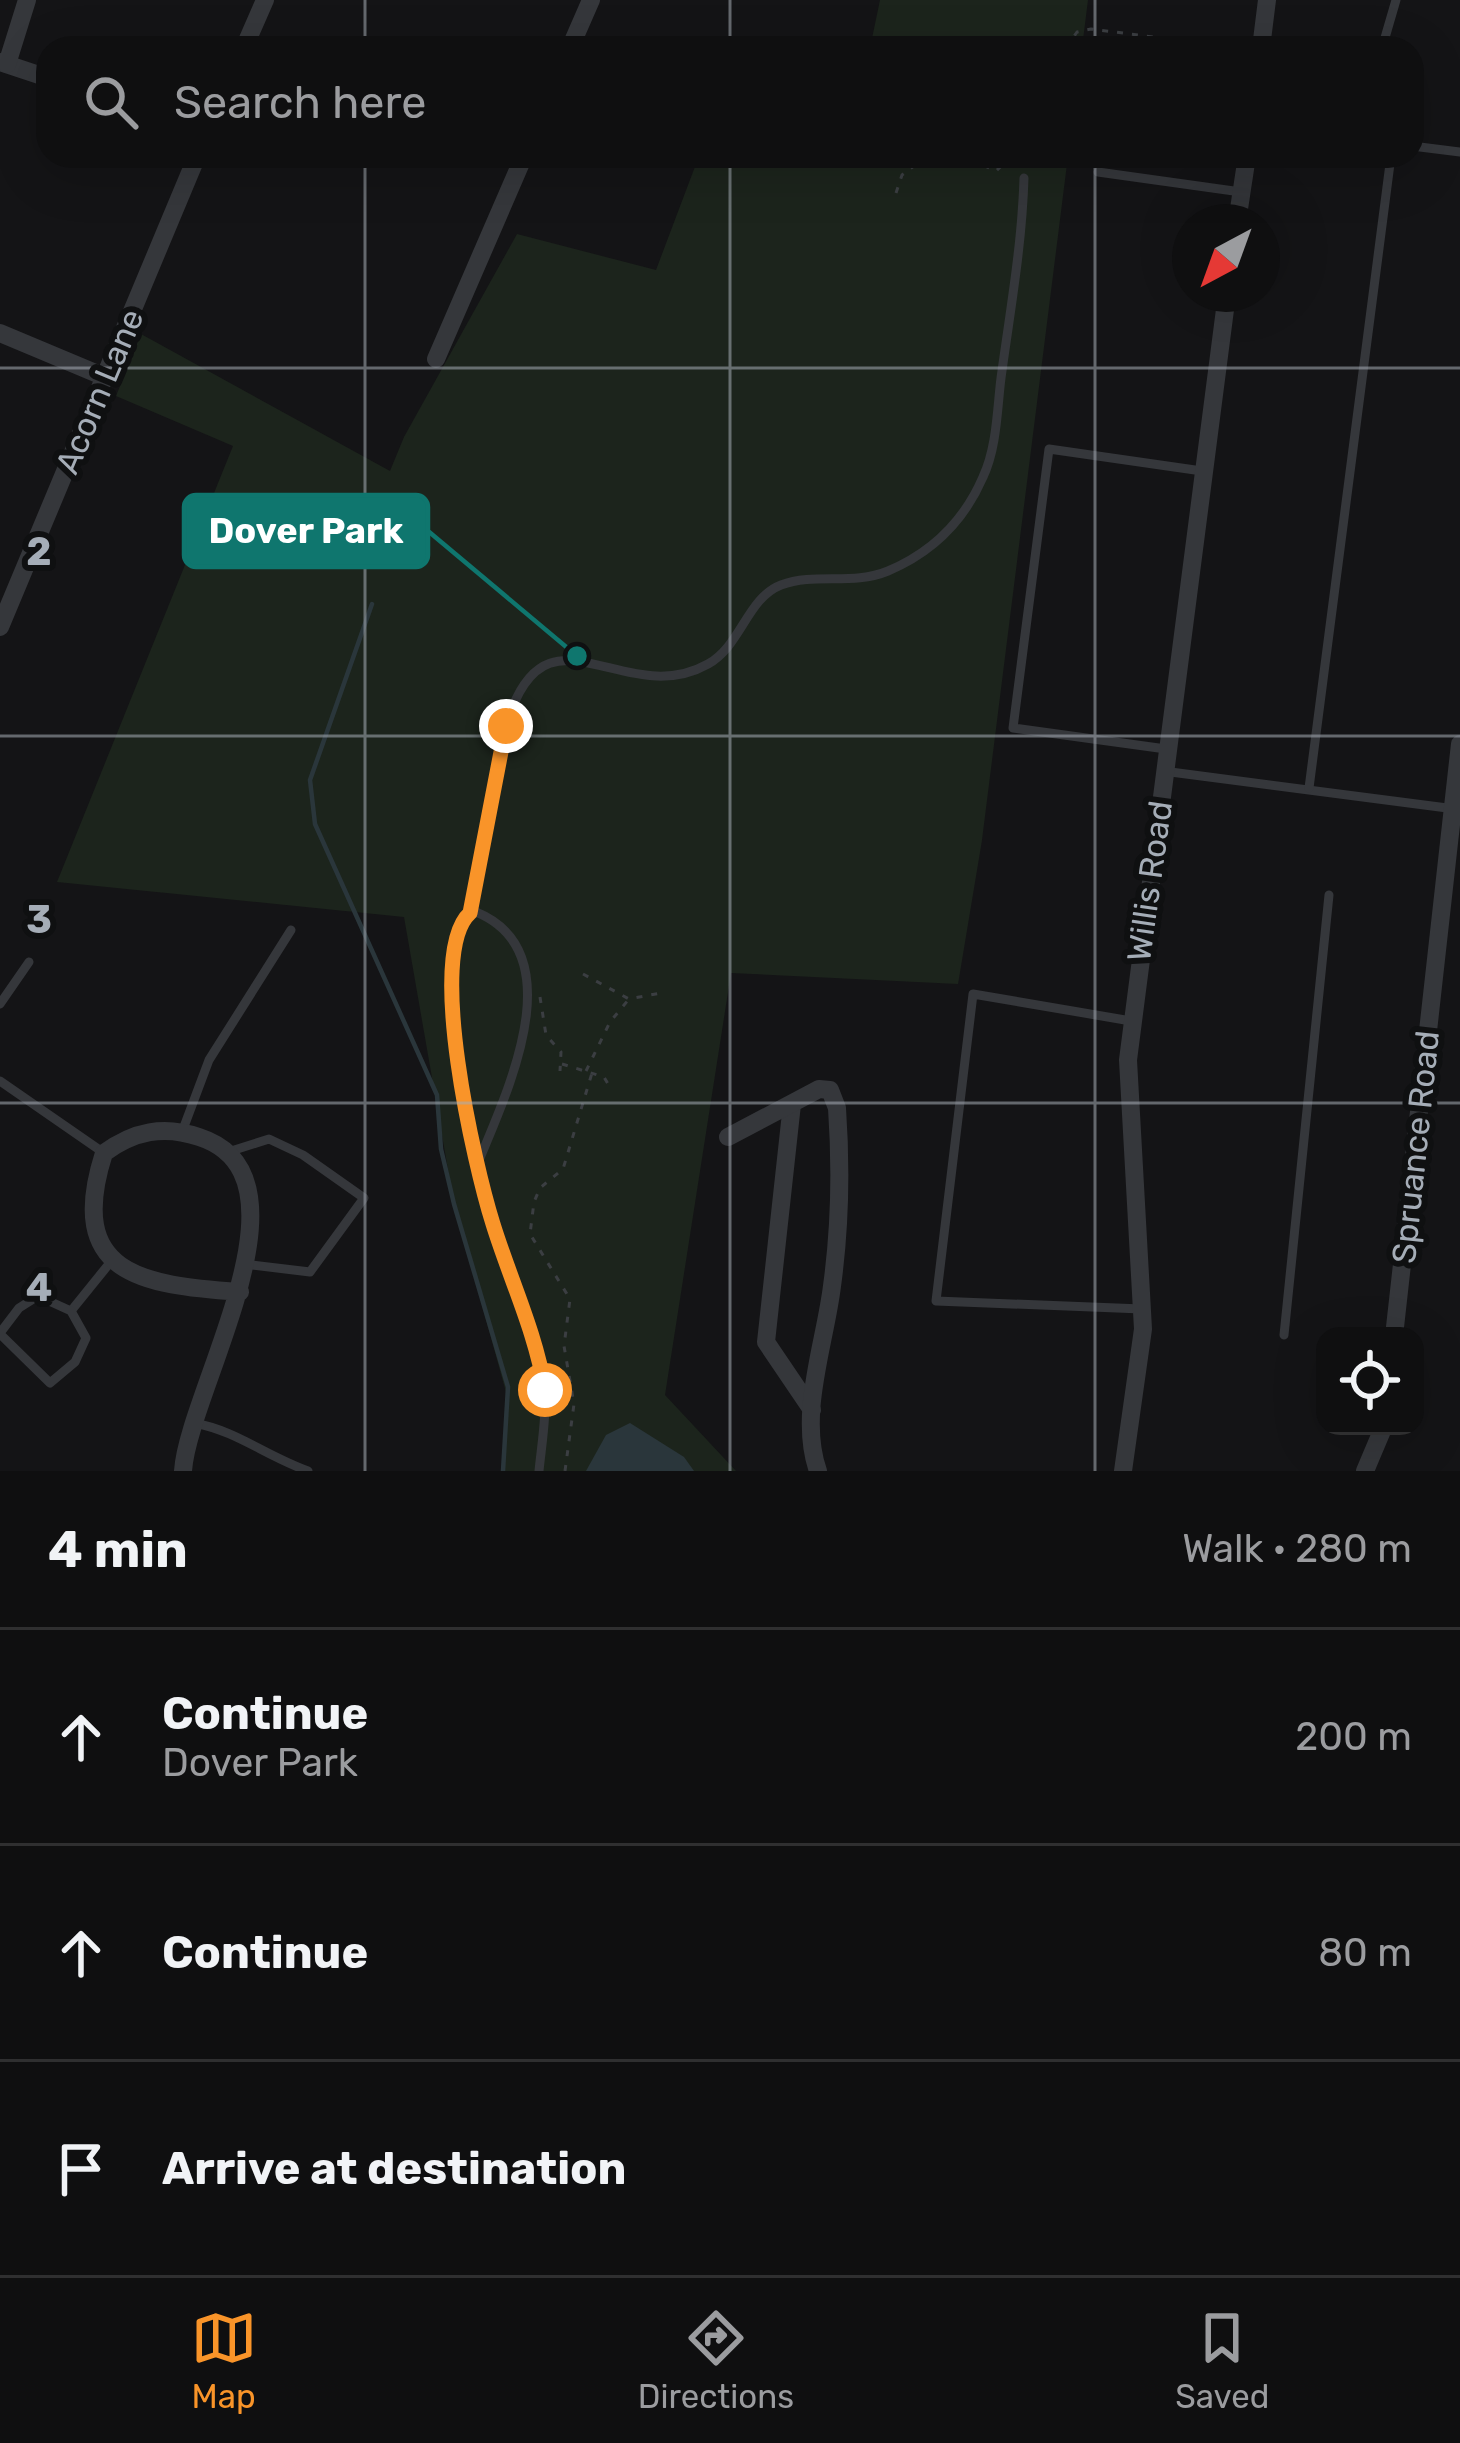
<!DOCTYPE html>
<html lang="en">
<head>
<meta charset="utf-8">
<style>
  body { margin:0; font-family:Rubik,sans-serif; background:#1d1d1e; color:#f1f3f6 }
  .controls { position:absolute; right:36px; bottom:36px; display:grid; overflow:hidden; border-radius:24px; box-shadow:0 12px 48px #0002 }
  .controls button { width:108px; height:108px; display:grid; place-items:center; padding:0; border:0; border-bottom:3px solid #2f2f30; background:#0f0f10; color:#f1f3f6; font:60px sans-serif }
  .compass { position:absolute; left:1172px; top:204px; width:108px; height:108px; border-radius:50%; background:#0f0f10; box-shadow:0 12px 48px #0002; rotate:221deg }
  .stop { position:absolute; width:36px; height:36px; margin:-27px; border:9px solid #f99429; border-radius:50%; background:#fff }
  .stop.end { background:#f99429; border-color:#fff; box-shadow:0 3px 12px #0008 }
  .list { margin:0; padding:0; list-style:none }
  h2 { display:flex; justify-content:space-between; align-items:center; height:156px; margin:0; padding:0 48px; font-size:51px }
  h2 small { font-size:39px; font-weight:400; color:#9b9c9f }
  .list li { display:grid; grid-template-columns:78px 1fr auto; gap:36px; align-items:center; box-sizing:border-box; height:216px; padding:0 48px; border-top:3px solid #2f2f30 }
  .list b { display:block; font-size:45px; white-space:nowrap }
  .list p { margin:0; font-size:39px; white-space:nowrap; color:#9b9c9f }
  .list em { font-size:39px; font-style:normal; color:#9b9c9f }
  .icon { flex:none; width:66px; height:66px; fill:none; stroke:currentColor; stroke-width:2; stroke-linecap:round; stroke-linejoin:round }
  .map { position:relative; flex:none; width:1460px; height:1471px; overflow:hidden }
  .search { position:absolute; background:#0f0f10; box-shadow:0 12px 48px #0002; left:36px; right:36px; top:36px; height:132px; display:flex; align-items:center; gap:30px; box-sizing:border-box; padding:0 42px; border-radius:36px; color:#9b9c9f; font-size:45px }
  .sheet { height:804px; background:#0f0f10 }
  nav { display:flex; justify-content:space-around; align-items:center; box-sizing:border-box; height:168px; border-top:3px solid #2f2f30; background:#0f0f10; font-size:33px; color:#9b9c9f }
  nav a { display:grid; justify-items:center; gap:6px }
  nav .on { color:#f99429 }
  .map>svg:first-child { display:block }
  .green { fill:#1c241c }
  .water { fill:#2a363b }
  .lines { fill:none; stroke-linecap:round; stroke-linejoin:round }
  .stream { stroke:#2a363b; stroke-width:4.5 }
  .path { stroke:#3b3e42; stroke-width:3; stroke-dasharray:6 9; stroke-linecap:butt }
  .service { stroke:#35373b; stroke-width:9 }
  .minor { stroke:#35373b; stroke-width:18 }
  .route { stroke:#f99429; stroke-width:15 }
  .grid { fill:none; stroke:#a5adb7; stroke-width:3; stroke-opacity:0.55 }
  .labels { text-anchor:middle; stroke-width:12; stroke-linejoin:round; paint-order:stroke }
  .street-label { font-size:33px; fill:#a5adb7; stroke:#0f1011 }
  .grid-label { font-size:39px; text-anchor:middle; font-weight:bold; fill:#a5adb7; stroke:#0f1011; stroke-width:12; stroke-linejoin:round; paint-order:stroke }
  .leader { fill:none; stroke:#0f766e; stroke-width:4.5 }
  .callout-dot { fill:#0f766e; stroke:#0f1011; stroke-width:4.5 }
  .callout { fill:#0f766e; stroke:#0f766e; stroke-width:4.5 }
  .callout-label { font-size:36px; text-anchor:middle; font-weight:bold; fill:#fff }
</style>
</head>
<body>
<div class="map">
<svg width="1460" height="1471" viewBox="0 0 1460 1471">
  <rect width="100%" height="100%" fill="#141416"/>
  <!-- green -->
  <g class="green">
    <polygon points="880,0 1088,0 1082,48 870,48"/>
    <polygon points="699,156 1068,156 982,840 958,984 731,973 665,1395 736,1471 503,1471 509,1403 454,1204 404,917 57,882 233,446 116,396 141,334 390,471 404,437 517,234 656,270"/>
  </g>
  <!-- water -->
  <polygon class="water" points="630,1423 684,1457 694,1471 586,1471 606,1435"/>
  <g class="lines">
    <!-- stream -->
    <polyline class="stream" points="372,604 310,780 315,824 437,1095 441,1149 454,1204 508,1387 503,1471"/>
    <!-- path -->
    <g class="path">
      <polyline points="1066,48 1077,32 1091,29 1240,48"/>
      <polyline points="907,156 936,163 968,157"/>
      <polyline points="970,159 996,171 1012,156"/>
      <polyline points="1036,167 1047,156"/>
      <polyline points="896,193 902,175 918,163"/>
      <polyline points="583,974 629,999 661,993"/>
      <polyline points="540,997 546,1035 561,1052 560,1071"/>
      <polyline points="562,1064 604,1077 608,1084"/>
      <polyline points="586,1071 610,1022 629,999"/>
      <polyline points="565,1471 574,1404 564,1346 570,1299 530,1234 534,1202 540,1188 563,1169 592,1073"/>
    </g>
    <!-- service -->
    <g class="service">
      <polyline points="1382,48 1396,0"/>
      <polyline points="1412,146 1460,152"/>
      <polyline points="1098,172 1241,192"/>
      <polyline points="1166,749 1013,728 1049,449 1202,471"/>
      <polyline points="1163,771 1455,809"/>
      <polyline points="1309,788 1391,156"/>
      <path d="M470 912 506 726C545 593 623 712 708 664 741 646 747 598 781 585 816 572 852 586 888 571 933 552 964 521 983 477 997 447 997 410 1001 378 1010 312 1022 245 1024 178"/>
      <polyline points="0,1004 29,962"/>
      <polyline points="1131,1021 973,994 936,1301 1142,1309"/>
      <polyline points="0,1081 104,1153"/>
      <polyline points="182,1132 209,1060 291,930"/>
      <polyline points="228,1152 269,1139 303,1155 364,1198 310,1272 244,1264"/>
      <path d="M480 1158C507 1092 574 952 476 912 418 928 478 1174 492 1220 508 1273 534 1324 543 1379 548 1409 542 1441 539 1471"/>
      <polyline points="71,1311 113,1259"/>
      <polyline points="0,1333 19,1308 38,1296 71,1311 86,1338 75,1362 50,1383 0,1334"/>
      <polyline points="1284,1335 1329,895"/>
      <path d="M194 1423C237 1431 264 1455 308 1471"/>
    </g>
    <!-- minor -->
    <g class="minor">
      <polyline points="244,48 265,0"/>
      <polyline points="570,48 591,0"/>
      <polyline points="1261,48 1267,0"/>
      <polyline points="0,62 48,78"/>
      <polyline points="7,64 27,0"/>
      <polyline points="1237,222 1247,156"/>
      <polyline points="0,333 105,377"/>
      <polyline points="436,359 524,156"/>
      <polyline points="0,627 197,156"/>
      <polyline points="792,1104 766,1342 812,1410"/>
      <path d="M728 1137 819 1089 830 1090 837 1108C841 1166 840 1228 832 1286 825 1344 798 1414 818 1471"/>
      <polyline points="1394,1336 1460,744"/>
      <path d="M183 1471C188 1391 321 1176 199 1137 164 1125 134 1131 104 1153 65 1275 142 1285 240 1292"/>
      <polyline points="1123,1471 1143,1329 1128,1060 1227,294"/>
      <polyline points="1365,1471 1384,1426"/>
    </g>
  </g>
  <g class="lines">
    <!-- route -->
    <path class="route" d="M506 726 470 913C425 953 475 1167 493 1224 510 1279 536 1333 545 1390"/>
  </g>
  <!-- grid -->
  <path class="grid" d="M365 0V48M730 0V48M1095 0V48M365 156V1471M730 156V1471M1095 156V1471M0 368H1460M0 736H1460M0 1103H1460"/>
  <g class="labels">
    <!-- street labels -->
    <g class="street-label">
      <text transform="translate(99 391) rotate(-67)" y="12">Acorn Lane</text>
      <text transform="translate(1149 881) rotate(-82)" y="12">Willis Road</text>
      <text transform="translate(1415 1147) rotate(-84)" y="12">Spruance Road</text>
    </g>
  </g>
  <g class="grid-label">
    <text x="39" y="565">2</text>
    <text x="39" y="933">3</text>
    <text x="39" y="1301">4</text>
  </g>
  <!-- callouts -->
  <path class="leader" d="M577 656L428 531"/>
  <circle class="callout-dot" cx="577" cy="656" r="12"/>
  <rect class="callout" x="184" y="495" width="244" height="72" rx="12"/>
  <g class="callout-label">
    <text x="306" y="543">Dover Park</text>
  </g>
</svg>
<div class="controls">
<button><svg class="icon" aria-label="locate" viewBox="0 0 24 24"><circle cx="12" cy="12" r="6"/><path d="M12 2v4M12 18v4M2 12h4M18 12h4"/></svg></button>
</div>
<svg class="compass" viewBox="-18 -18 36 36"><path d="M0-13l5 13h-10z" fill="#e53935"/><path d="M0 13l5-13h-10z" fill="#9b9c9f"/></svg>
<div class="stop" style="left:545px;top:1390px"></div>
<div class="stop end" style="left:506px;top:726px"></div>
<div class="search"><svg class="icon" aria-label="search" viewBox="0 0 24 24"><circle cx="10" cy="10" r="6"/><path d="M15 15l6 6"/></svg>Search here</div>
</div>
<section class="sheet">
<h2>4 min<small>Walk · 280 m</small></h2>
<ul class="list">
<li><svg class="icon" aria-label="ahead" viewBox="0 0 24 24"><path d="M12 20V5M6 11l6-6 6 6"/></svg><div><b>Continue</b><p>Dover Park</p></div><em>200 m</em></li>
<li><svg class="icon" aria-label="ahead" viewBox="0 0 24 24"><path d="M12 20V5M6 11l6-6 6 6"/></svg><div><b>Continue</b></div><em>80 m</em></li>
<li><svg class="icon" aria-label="arrive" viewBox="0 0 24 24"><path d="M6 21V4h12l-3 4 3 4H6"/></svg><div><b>Arrive at destination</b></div></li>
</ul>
</section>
<nav>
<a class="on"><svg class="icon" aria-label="map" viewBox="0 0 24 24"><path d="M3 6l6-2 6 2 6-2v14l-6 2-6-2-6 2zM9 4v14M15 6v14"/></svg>Map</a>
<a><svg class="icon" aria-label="directions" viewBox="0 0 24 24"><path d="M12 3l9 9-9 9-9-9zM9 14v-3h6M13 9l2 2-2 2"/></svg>Directions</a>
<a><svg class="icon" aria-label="saved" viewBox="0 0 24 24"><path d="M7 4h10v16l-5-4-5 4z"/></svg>Saved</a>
</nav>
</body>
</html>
